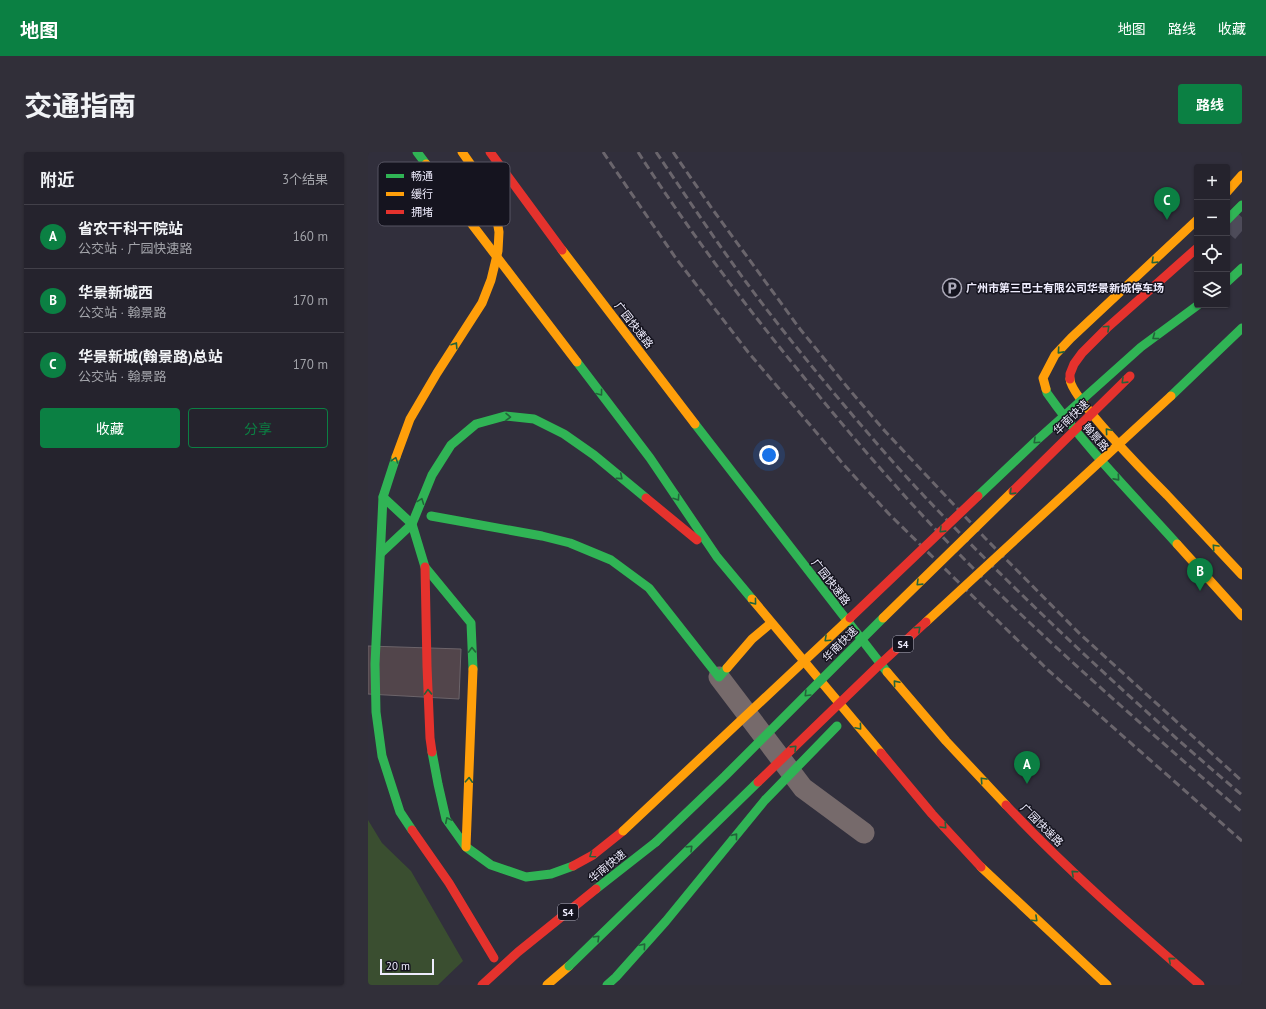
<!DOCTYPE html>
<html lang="zh">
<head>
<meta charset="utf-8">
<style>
  body { margin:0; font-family:"PT Sans","Noto Sans SC",sans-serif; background:#312f39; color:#f1f3f6 }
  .controls { position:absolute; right:12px; top:12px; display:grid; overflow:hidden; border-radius:4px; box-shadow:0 1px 3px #0004 }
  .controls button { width:36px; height:36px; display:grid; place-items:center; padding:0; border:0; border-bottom:1px solid #424049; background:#25232d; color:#f1f3f6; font:20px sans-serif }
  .scale { position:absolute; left:12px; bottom:10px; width:54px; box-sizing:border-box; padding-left:4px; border:2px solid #eeecfd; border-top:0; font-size:11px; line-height:14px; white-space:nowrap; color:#eeecfd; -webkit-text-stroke:3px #15141f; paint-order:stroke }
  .you { position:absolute; left:401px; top:303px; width:14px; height:14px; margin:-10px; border:3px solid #fff; border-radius:50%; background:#1a73e8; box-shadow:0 0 0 6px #1a73e833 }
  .badge { display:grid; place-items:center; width:26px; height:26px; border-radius:50%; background:#0b8043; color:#fff; font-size:13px; font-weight:700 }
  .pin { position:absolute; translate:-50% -33px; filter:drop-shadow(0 1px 2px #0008) }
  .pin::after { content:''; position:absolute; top:21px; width:14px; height:12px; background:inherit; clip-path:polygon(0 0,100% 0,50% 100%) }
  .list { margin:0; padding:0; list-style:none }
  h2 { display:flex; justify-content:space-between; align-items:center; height:52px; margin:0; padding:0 16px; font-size:17px }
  h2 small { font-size:13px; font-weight:400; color:#a3a4aa }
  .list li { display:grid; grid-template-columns:26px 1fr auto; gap:12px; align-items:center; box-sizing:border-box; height:64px; padding:0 16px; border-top:1px solid #424049 }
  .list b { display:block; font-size:15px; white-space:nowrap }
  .list p { margin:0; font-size:13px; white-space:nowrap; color:#a3a4aa }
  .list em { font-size:13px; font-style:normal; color:#a3a4aa }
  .actions { display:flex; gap:8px; padding:12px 16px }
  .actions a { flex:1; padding:9px 0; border:1px solid #0b8043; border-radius:4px; text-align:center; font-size:14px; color:#0b8043 }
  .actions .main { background:#0b8043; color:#fff }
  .icon { flex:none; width:22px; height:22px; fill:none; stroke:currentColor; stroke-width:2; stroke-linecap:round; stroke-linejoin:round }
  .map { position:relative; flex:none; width:874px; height:833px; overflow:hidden; border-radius:4px }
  header { display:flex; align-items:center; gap:24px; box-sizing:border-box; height:56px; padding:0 20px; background:#0b8043; color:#fff }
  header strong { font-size:19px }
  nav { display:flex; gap:22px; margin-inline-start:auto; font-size:14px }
  .intro { display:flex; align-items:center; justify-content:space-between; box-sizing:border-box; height:96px; padding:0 24px }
  h1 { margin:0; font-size:28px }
  .button { padding:10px 18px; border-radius:4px; background:#0b8043; color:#fff; font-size:14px; font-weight:700 }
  main { display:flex; gap:24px; padding:0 24px }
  aside { flex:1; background:#25232d; border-radius:4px; box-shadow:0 1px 3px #0004 }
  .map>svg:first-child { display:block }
  .green { fill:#3a4e30 }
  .building { fill:#52454b; stroke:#6c646a }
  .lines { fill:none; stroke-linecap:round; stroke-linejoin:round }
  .street-tunnel { stroke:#4d4b59; stroke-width:21; stroke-dasharray:21 10; stroke-linecap:butt }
  .street { stroke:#766a6b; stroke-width:21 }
  .fast { stroke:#30b455; stroke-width:9 }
  .slow { stroke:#ff9f0a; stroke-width:9 }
  .jam { stroke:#e5322d; stroke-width:9 }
  .rail { stroke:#6a656c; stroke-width:3; stroke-dasharray:8 4; stroke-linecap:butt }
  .fast-bridge { stroke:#30b455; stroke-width:9 }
  .slow-bridge { stroke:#ff9f0a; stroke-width:9 }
  .jam-bridge { stroke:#e5322d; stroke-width:9 }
  .oneway { stroke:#22643a }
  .labels { text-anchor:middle; stroke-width:3; stroke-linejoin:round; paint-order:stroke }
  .shield { fill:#15141f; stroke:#adabba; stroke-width:1 }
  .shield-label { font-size:10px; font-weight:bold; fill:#eeecfd }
  .poi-label { font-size:11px; font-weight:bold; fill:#eeecfd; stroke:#15141f; text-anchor:start }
  .street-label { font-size:11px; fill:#eeecfd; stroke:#15141f }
  .key { fill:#15141f; stroke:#565562; stroke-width:1 }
  .key-label { font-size:11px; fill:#eeecfd }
</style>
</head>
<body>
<header>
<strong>地图</strong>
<nav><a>地图</a><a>路线</a><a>收藏</a></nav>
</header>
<div class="intro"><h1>交通指南</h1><a class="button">路线</a></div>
<main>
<aside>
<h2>附近<small>3个结果</small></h2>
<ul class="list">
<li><span class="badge">A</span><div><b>省农干科干院站</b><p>公交站 · 广园快速路</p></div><em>160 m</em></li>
<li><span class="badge">B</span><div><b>华景新城西</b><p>公交站 · 翰景路</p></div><em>170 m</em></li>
<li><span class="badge">C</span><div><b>华景新城(翰景路)总站</b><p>公交站 · 翰景路</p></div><em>170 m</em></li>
</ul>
<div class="actions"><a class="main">收藏</a><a>分享</a></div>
</aside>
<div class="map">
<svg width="874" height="833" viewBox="0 0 874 833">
  <rect width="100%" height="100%" fill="#312f3c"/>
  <!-- green -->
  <polygon class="green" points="0,668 14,691 43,719 95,809 70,833 0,833"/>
  <!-- building -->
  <polygon class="building" points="0,494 93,497 91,547 0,542"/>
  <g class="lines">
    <!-- street-tunnel -->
    <polyline class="street-tunnel" points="860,67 874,79"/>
    <!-- street -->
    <polyline class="street" points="351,525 435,636 496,681"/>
    <!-- fast -->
    <g class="fast">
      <polyline points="49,0 58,12"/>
      <polyline points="859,68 874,53"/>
      <polyline points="859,130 874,116"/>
      <polyline points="209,210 282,306 349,405 384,447"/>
      <path d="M678 237 679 241C717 295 765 343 809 392"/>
      <polyline points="327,272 519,520"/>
      <polyline points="28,305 15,345 7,512 8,560 14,604 32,660 44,678"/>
      <polyline points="15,345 44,372 57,415 103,471 105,517"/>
      <polyline points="63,364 174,384 202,391 243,408 281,436 351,525 359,516"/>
      <polyline points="13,401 44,372 64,323 83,293 108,272 137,264 166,267 196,282 226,303 278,346"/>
      <polyline points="64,600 70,632 78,667 98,695 123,713 158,725 183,722 205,714"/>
      <polyline points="228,737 288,690"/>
    </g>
    <!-- slow -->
    <g class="slow">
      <polyline points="859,40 874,23"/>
      <polyline points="194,98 327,272"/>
      <path d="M702 227C702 245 782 326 799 343 824 370 849 396 874 423"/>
      <polyline points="678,237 675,226 687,203 703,186 829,68"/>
      <polyline points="28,305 42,267 69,221 114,151 123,128 130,99 131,80 127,57 120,37 94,0"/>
      <polyline points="809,392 874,464"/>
      <polyline points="384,447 513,601"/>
      <polyline points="359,516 384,487 403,471"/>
      <polyline points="519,520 578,589 638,653"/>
      <polyline points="98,695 105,517"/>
      <polyline points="613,715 739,833"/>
      <polyline points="179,833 201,814"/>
    </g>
    <!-- jam -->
    <g class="jam">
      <polyline points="122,0 194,98"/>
      <polyline points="702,227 702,222 706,212 714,201 739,176 829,96"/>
      <polyline points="278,346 329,388"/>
      <polyline points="57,415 59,514 62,586 64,600"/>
      <polyline points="513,601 564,662 613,715"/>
      <path d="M638 653C698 717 765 775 832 833"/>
      <polyline points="44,678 81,731 126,806"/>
      <polyline points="205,714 225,703 255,679"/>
      <polyline points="114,833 150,800 228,737"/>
    </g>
    <!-- rail -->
    <g class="rail">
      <polyline points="235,0 307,105 380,200 476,313 521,362 680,518 874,689"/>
      <path d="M270 0C319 76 373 148 430 218 483 284 538 348 597 408 685 496 780 578 874 660"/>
      <path d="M288 0C318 44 347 88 378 130 418 184 461 236 505 287 550 340 600 390 650 439 723 510 797 578 874 643"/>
      <polyline points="305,0 345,58 432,177 480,236 515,277 617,386 712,482 874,629"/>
    </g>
    <!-- fast-bridge -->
    <g class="fast-bridge">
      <polyline points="803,244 874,176"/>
      <polyline points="610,344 668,289 773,195 830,153"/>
      <polyline points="288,690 357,624 515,466"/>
      <polyline points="201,814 390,630"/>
      <polyline points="239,833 248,825 298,769 397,648 469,574"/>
    </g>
    <!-- slow-bridge -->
    <g class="slow-bridge">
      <polyline points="58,12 209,210"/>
      <polyline points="515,466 645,339"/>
      <polyline points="558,470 803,244"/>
      <polyline points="255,679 482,466"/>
    </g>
    <!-- jam-bridge -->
    <g class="jam-bridge">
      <polyline points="645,339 762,224"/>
      <polyline points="482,466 610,344"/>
      <polyline points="390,630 509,515 558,470"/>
    </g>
  </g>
  <!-- one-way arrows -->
  <defs><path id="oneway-chevron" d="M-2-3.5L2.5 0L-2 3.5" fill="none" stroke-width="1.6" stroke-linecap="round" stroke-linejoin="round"/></defs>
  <g class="oneway">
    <use href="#oneway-chevron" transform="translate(786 109) rotate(136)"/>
    <use href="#oneway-chevron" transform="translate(739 176) rotate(-43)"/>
    <use href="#oneway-chevron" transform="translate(787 185) rotate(143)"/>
    <use href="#oneway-chevron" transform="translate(87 193) rotate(-57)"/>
    <use href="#oneway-chevron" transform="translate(692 199) rotate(132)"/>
    <use href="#oneway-chevron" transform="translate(756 229) rotate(136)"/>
    <use href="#oneway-chevron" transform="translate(232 241) rotate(53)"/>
    <use href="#oneway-chevron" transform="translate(140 265) rotate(1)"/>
    <use href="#oneway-chevron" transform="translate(740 279) rotate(-131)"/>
    <use href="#oneway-chevron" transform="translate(668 289) rotate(137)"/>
    <use href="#oneway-chevron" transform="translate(27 308) rotate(-72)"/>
    <use href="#oneway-chevron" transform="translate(252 325) rotate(40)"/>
    <use href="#oneway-chevron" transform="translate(749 326) rotate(48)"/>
    <use href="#oneway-chevron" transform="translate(644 340) rotate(136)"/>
    <use href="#oneway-chevron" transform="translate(309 346) rotate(56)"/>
    <use href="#oneway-chevron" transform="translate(53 349) rotate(-69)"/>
    <use href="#oneway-chevron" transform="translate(574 378) rotate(136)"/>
    <use href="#oneway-chevron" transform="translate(847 395) rotate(-133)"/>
    <use href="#oneway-chevron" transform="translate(551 431) rotate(136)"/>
    <use href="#oneway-chevron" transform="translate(386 450) rotate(51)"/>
    <use href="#oneway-chevron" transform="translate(550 477) rotate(-43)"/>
    <use href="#oneway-chevron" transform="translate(459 487) rotate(137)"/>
    <use href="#oneway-chevron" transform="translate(104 498) rotate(-92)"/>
    <use href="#oneway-chevron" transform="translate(528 531) rotate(-131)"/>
    <use href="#oneway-chevron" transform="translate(60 540) rotate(-92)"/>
    <use href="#oneway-chevron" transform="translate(439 542) rotate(135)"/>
    <use href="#oneway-chevron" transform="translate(491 575) rotate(50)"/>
    <use href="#oneway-chevron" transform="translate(426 596) rotate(-44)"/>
    <use href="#oneway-chevron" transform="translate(101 628) rotate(-87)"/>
    <use href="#oneway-chevron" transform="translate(615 628) rotate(-133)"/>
    <use href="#oneway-chevron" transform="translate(80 668) rotate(-116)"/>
    <use href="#oneway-chevron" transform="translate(576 674) rotate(47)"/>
    <use href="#oneway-chevron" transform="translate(367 684) rotate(-51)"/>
    <use href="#oneway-chevron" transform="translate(322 696) rotate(-44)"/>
    <use href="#oneway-chevron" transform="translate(224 703) rotate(145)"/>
    <use href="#oneway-chevron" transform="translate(706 721) rotate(-138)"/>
    <use href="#oneway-chevron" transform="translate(667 767) rotate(43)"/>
    <use href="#oneway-chevron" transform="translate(229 786) rotate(-44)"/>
    <use href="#oneway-chevron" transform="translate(275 794) rotate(-49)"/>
    <use href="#oneway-chevron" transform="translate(803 808) rotate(-139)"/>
  </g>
  <!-- icons -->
  <defs>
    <symbol id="parking-ring" viewBox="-11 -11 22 22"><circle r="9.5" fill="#15141f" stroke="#acaab9" stroke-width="1.5"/><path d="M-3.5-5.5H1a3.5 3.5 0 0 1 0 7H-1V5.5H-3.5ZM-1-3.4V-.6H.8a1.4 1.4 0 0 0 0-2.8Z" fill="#acaab9"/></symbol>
  </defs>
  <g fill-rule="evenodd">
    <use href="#parking-ring" x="573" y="125" width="22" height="22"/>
  </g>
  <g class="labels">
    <!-- shield labels -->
    <g class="shield">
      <rect x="525" y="484" width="20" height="16" rx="3"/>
      <rect x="190" y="752" width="20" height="16" rx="3"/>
    </g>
    <g class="shield-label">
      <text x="535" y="496">S4</text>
      <text x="200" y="764">S4</text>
    </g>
    <!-- poi labels -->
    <g class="poi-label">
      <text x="598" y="140">广州市第三巴士有限公司华景新城停车场</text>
    </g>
    <!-- street labels -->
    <g class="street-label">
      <text transform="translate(266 173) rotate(52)" y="4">广园快速路</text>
      <text transform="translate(703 265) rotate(-44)" y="4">华南快速</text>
      <text transform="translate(728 285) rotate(49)" y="4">翰景路</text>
      <text transform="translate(463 430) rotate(52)" y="4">广园快速路</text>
      <text transform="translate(472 492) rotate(-45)" y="4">华南快速</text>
      <text transform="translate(674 673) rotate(45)" y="4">广园快速路</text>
      <text transform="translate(239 714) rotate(-39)" y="4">华南快速</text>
    </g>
  </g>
  <!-- legend -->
  <rect x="10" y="10" width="132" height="64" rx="6" class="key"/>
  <rect x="18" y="22" width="18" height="4" fill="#30b455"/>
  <rect x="18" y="40" width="18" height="4" fill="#ff9f0a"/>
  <rect x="18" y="58" width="18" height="4" fill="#e5322d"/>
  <g class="key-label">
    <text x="43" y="28">畅通</text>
    <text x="43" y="46">缓行</text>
    <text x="43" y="64">拥堵</text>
  </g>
</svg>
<div class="controls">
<button>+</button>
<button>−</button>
<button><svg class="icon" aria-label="locate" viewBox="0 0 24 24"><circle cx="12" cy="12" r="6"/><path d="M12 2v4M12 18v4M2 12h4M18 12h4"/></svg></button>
<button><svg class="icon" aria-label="layers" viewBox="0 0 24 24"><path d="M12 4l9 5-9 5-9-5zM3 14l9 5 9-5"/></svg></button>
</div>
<div class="scale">20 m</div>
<div class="you"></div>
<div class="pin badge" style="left:659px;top:632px">A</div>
<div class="pin badge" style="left:832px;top:439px">B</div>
<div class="pin badge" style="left:799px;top:68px">C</div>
</div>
</main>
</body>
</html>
